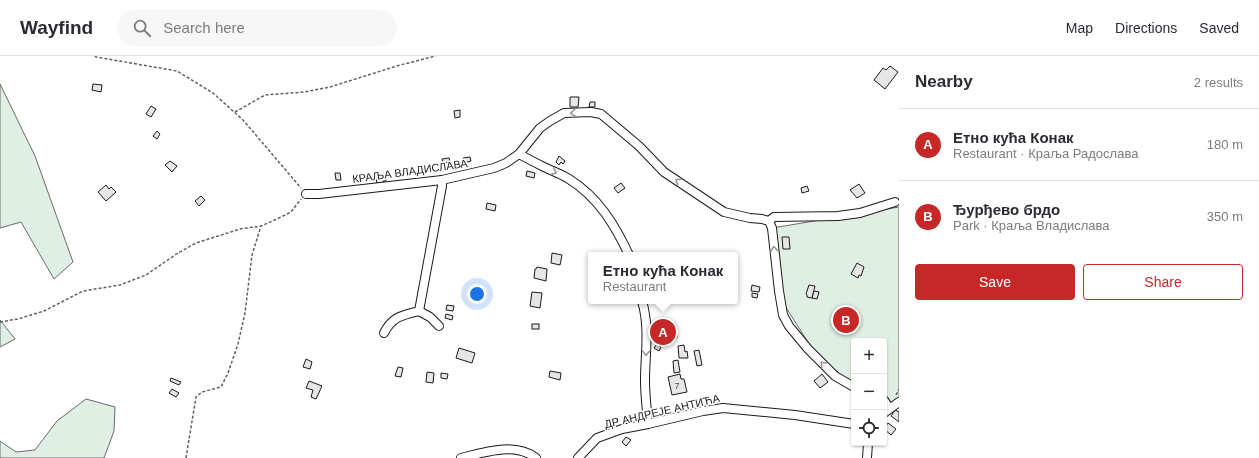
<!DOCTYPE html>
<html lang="en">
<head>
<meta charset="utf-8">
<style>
  body { margin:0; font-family:Arial,sans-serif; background:#f7f7f7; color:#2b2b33 }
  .controls { position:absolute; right:12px; bottom:12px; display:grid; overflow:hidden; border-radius:4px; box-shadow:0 1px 3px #0004 }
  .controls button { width:36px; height:36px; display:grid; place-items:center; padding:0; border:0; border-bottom:1px solid #e1e1e2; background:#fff; color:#2b2b33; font:20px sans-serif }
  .you { position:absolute; left:477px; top:238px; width:14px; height:14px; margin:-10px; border:3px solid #fff; border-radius:50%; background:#1a73e8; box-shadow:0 0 0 6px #1a73e833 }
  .badge { display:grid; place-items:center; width:26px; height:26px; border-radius:50%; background:#c62828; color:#fff; font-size:13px; font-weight:700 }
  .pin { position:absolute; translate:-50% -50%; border:2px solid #fff; box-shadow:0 1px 4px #0006 }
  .popup { position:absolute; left:588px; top:196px; width:150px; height:52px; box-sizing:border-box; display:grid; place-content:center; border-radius:4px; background:#fff; filter:drop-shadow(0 1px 3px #0005); font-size:13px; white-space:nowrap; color:#7c7c81 }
  .popup b { font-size:15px; color:#2b2b33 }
  .popup::after { content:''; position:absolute; left:50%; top:100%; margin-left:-8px; border:8px solid transparent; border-top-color:#fff }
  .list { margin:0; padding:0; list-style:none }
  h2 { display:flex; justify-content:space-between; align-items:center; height:52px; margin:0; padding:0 16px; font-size:17px }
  h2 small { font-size:13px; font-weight:400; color:#7c7c81 }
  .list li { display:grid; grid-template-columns:26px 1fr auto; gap:12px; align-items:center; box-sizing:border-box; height:72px; padding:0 16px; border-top:1px solid #e1e1e2 }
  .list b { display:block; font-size:15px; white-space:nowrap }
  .list p { margin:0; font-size:13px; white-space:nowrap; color:#7c7c81 }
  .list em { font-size:13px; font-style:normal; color:#7c7c81 }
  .actions { display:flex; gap:8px; padding:12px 16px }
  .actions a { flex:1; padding:9px 0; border:1px solid #c62828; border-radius:4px; text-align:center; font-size:14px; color:#c62828 }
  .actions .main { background:#c62828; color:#fff }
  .icon { flex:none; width:22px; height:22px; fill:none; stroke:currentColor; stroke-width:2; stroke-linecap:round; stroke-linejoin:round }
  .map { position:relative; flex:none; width:899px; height:402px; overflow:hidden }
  header { display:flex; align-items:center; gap:24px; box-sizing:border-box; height:56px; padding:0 20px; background:#fff; border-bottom:1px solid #e1e1e2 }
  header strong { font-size:19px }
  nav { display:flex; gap:22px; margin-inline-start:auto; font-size:14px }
  .search { width:280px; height:36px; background:#f7f7f7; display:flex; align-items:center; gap:10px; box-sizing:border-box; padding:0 14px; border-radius:22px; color:#7c7c81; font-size:15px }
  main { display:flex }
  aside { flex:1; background:#fff }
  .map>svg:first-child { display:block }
  .green { fill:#e0efe3; stroke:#6a6a6a }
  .building { fill:#e6e6e6; stroke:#1a1a1a }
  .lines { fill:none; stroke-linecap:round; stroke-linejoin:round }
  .minor-casing { stroke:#1a1a1a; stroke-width:10 }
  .path { stroke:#5f5f5f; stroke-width:1.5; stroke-dasharray:3 2; stroke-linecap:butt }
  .minor { stroke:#fff; stroke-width:8 }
  .oneway { stroke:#989898 }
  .labels { text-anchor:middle; stroke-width:3; stroke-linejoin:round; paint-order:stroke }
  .number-label { font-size:9px; fill:#4d4d4d }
  .street-label { font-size:11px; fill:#1a1a1a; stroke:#fff }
</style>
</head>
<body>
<header>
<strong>Wayfind</strong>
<div class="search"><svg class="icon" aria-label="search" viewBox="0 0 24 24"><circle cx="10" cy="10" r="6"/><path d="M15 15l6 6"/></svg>Search here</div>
<nav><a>Map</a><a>Directions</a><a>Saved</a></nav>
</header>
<main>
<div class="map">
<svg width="899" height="402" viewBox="0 0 899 402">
  <rect width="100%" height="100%" fill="#fff"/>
  <!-- green -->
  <g class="green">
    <polygon points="0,28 35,100 73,206 54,223 21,166 0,172"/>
    <polygon points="899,151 899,349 884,349 884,285 854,285 854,328 818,302 780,242 772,172"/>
    <polygon points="0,264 15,283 0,291"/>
    <polygon points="86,343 115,351 114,375 104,402 0,402 0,385 16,396 35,394 57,365"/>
  </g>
  <!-- building -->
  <g class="building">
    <polygon points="890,10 898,16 885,33 874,24 883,12 886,14"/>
    <polygon points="93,28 102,29 101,36 92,34"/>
    <polygon points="570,41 579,41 578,51 570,51"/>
    <polygon points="590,46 595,46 595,51 589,51"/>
    <polygon points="151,50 156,53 151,61 146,58"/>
    <polygon points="460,54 460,61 455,62 454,55"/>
    <polygon points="157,75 160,78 157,83 153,80"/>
    <polygon points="559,100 565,105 563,108 561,106 559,109 556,106"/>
    <polygon points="470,101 471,105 464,107 463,102"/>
    <polygon points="449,102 450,106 443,107 442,103"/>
    <polygon points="170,105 177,110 172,116 165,109"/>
    <polygon points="527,115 535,117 534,122 526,120"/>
    <polygon points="335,117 340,117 341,124 336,124"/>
    <polygon points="376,120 385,120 386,125 383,125 384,129 377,129"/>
    <polygon points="621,127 625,132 618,137 614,132"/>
    <polygon points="859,128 865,137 857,142 850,134"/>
    <polygon points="106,129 109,133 111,131 116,136 106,145 98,136"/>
    <polygon points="807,130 809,135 802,137 801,132"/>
    <polygon points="201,140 205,144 199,150 195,145"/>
    <polygon points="487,147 496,149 495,155 486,153"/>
    <polygon points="782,181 789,181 790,193 783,193"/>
    <polygon points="552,197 562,199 560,209 551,207"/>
    <polygon points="857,207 864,211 861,220 859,219 858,222 851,218"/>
    <polygon points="537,211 547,213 546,225 534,222 535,213 536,213"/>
    <polygon points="752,229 760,231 759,236 751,235"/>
    <polygon points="809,229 815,230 812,242 807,241 807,239 806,238"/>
    <polygon points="814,235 819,236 817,243 812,242"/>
    <polygon points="532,236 542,237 540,252 530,250"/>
    <polygon points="752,237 758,238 757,242 752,241"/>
    <polygon points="447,249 454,250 453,255 446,254"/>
    <polygon points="446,258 453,260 452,264 445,262"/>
    <rect x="532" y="268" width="7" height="5"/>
    <rect x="654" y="270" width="17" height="12"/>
    <polygon points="671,270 676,270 677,282 671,282"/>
    <polygon points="657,288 661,291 659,295 654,292"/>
    <polygon points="684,289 685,296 687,295 688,302 679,302 678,290"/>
    <polygon points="459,292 475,297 472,307 456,302"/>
    <polygon points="699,294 702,309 697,310 694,295"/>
    <polygon points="306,303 312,306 310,313 303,311"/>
    <polygon points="678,304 680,316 674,317 673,305"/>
    <polygon points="398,311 403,312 401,321 395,320"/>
    <polygon points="550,315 561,317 560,324 549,321"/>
    <polygon points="427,316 434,317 433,327 426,326"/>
    <polygon points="441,317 448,318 447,323 441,322"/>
    <polygon points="680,318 681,323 684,323 687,336 672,339 668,321"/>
    <polygon points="822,318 828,326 820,332 814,325"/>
    <polygon points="171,322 181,326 179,329 170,325"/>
    <polygon points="309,325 322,330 316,343 311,341 313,334 306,332"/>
    <polygon points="172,333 179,337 176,341 169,337"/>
    <polygon points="895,354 899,356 899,366 891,360"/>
    <polygon points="888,367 896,373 891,379 884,373"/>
    <polygon points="626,381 631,384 626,390 622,386"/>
  </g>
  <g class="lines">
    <defs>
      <g id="minor">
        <path d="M519 98C528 103 536 107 544 111 552 115 561 118 569 123 598 141 615 169 629 199"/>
        <polyline points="306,138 319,138 442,124 494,112 506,107 519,98 540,72 550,65 564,57 591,56 601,58 639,90 664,116 724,156 750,162 762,163 769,165 772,172 779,235 783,259 789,270 808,293 835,320 854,331"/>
        <polyline points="769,165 774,161 838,160 860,157 895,146"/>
        <path d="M642 245C650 272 645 298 645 325 645 339 647 354 648 368"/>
        <polyline points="419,255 442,130 442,124"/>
        <path d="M384 277C392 261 402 259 419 255L430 261 439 270"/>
        <polyline points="884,344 889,352"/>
        <polyline points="884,357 899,346"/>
        <path d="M461 402C485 396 515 386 536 402"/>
        <polyline points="578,402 597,382 622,373 648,368 703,355 723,352 795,359 854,368"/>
        <polyline points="867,402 868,387"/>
      </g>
    </defs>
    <!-- minor casing -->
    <use href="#minor" class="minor-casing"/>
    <!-- path -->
    <g class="path">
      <polyline points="95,0 96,1 177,15 213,37 243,64 301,132"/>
      <polyline points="235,56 265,39 304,36 330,31 400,9 436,0"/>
      <polyline points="0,266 18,263 44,255 83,235 120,229 146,219 178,197 196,187 240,173 261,170 277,163 291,156 301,143"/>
      <polyline points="896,339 899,333"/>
      <polyline points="186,402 196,341 202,336 221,331 228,317 238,288 245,257 252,199 261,170"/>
    </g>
    <!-- minor -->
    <use href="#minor" class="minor"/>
  </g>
  <!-- one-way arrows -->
  <defs><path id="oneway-chevron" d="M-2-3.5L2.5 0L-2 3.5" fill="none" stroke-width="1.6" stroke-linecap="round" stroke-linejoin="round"/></defs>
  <g class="oneway">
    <use href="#oneway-chevron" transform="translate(573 57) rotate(174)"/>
    <use href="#oneway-chevron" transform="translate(554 116) rotate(24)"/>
    <use href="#oneway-chevron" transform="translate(678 125) rotate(-145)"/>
    <use href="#oneway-chevron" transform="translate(774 193) rotate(-96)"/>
    <use href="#oneway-chevron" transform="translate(646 297) rotate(92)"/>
    <use href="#oneway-chevron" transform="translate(823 308) rotate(-135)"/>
  </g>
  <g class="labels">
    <!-- number labels -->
    <g class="number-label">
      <text x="677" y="333">7</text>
    </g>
    <!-- street labels -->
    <g class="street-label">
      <text transform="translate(410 115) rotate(-8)" y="4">КРАЉА ВЛАДИСЛАВА</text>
      <text transform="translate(662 355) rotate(-13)" y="4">ДР АНДРЕЈЕ АНТИЋА</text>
    </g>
  </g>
</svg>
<div class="controls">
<button>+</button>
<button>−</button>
<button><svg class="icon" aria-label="locate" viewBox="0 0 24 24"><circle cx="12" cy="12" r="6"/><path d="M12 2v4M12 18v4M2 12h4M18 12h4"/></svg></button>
</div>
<div class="you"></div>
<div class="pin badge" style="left:663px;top:276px">A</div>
<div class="popup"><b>Етно кућа Конак</b>Restaurant</div>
<div class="pin badge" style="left:846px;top:264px">B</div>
</div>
<aside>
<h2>Nearby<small>2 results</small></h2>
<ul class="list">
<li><span class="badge">A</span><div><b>Етно кућа Конак</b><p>Restaurant · Краља Радослава</p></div><em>180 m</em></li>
<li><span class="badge">B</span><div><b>Ђурђево брдо</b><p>Park · Краља Владислава</p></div><em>350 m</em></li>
</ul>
<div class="actions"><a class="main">Save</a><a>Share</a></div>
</aside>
</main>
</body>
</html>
